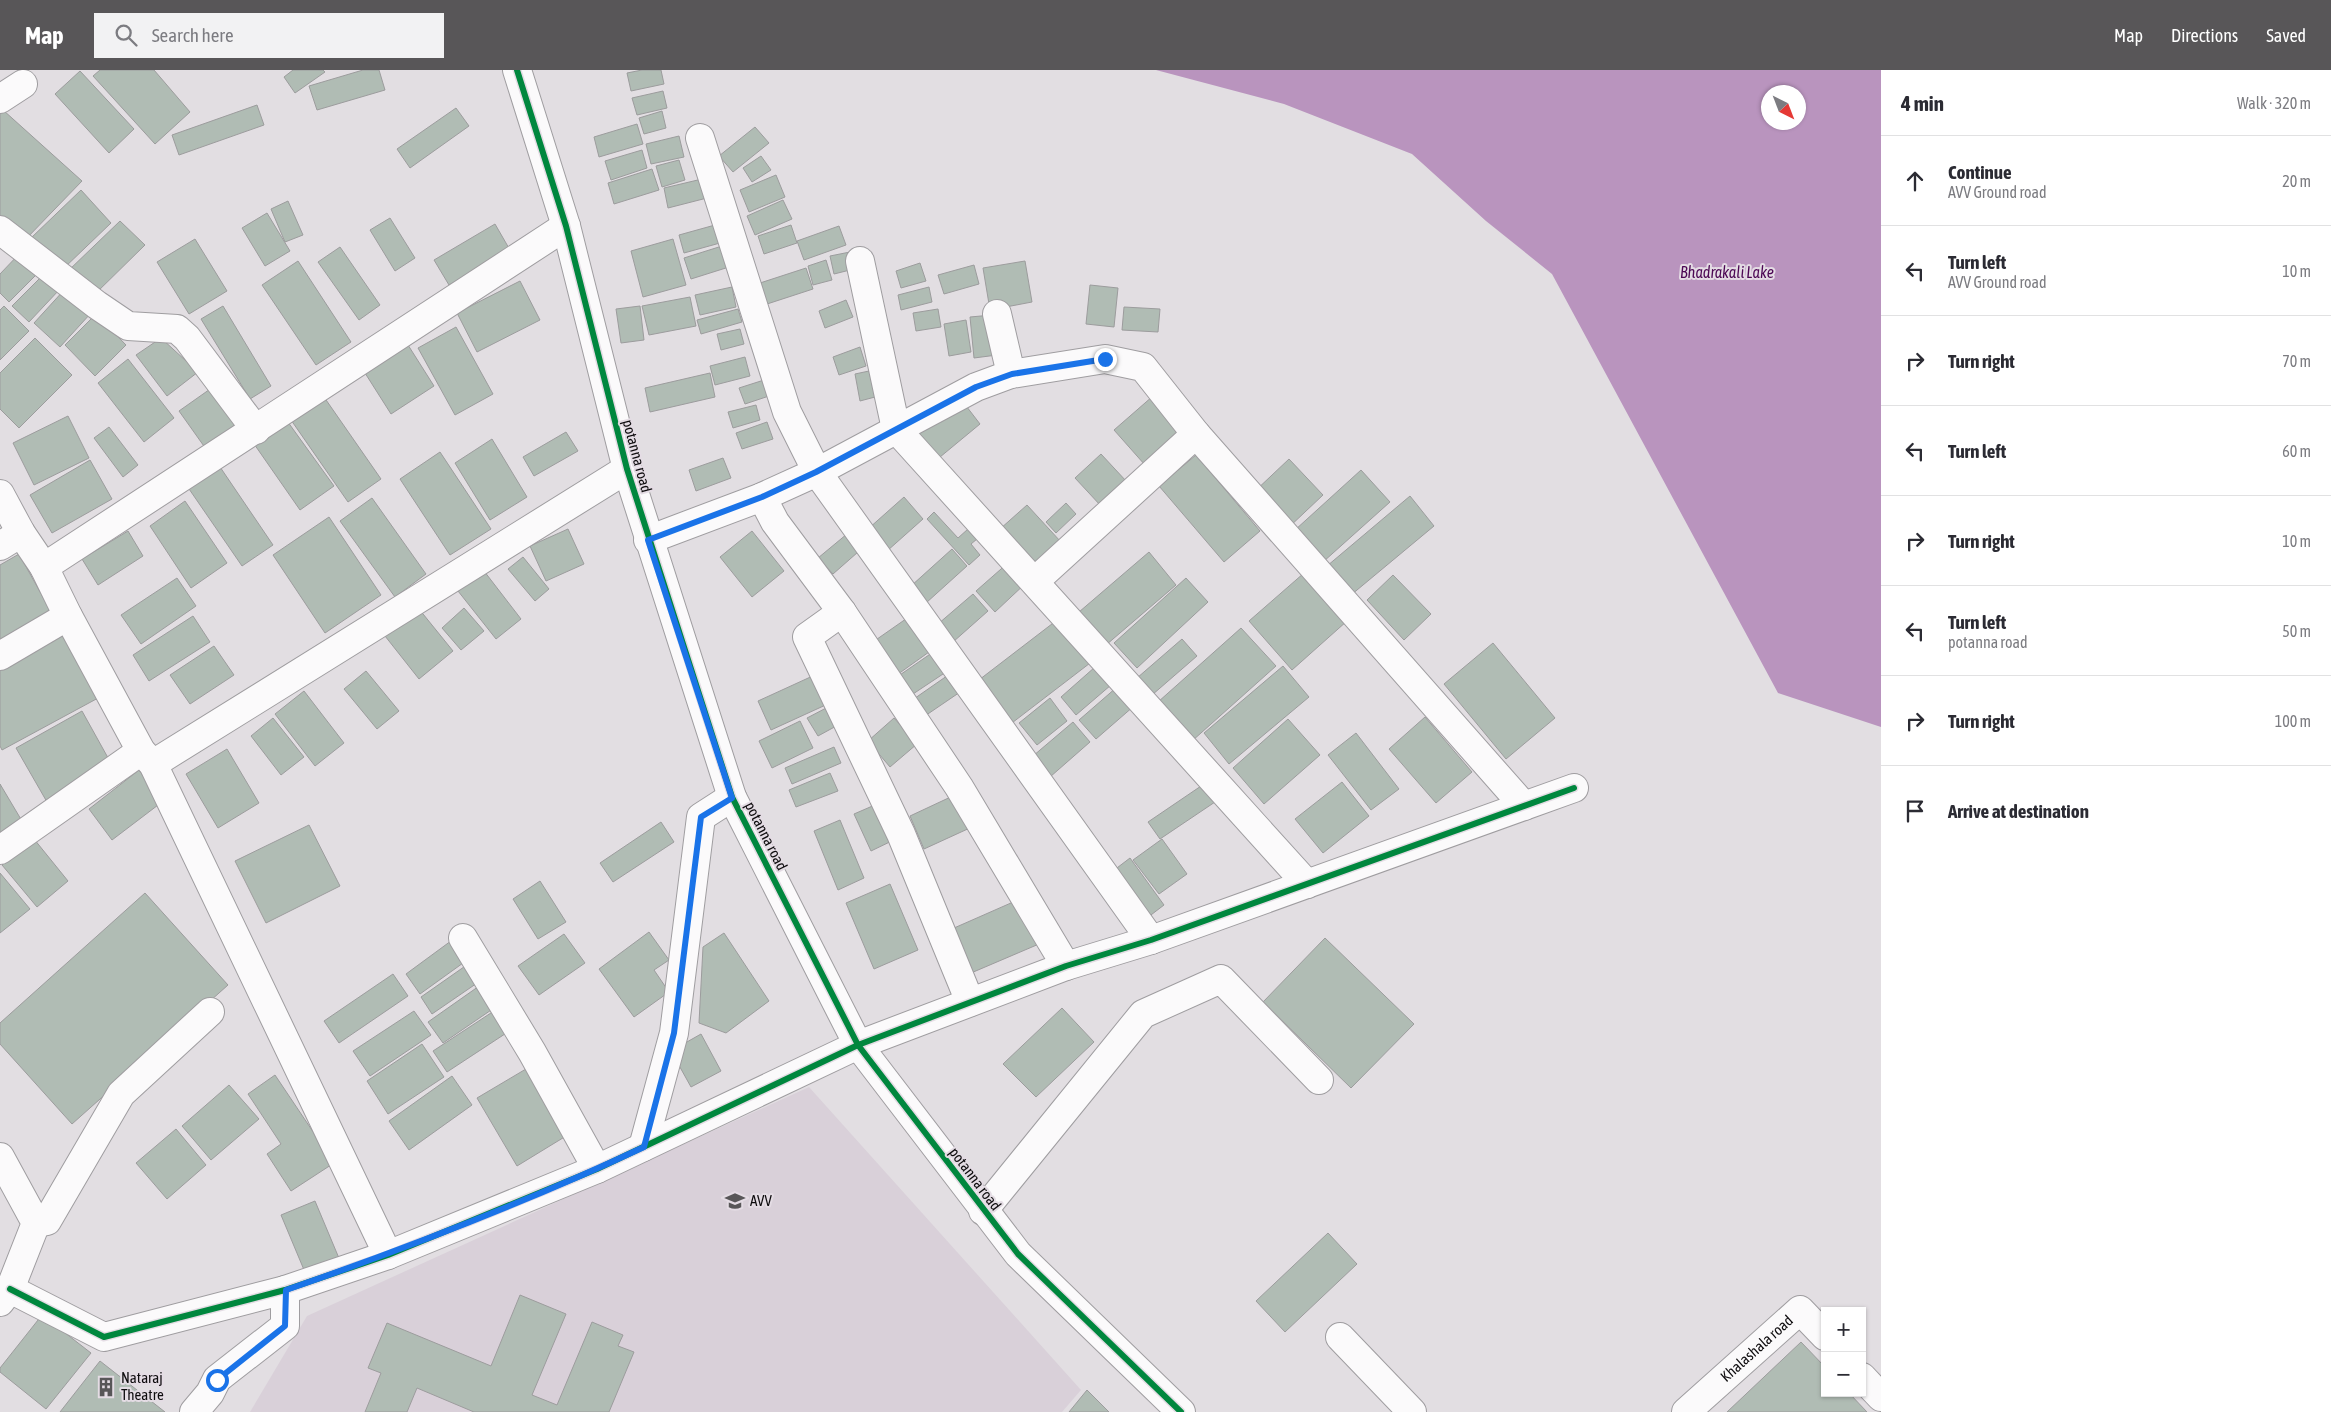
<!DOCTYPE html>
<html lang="en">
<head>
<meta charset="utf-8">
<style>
  body { margin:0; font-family:"Asap Condensed",sans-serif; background:#f2f2f3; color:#2b2b33 }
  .controls { position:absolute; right:15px; bottom:15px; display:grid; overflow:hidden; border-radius:0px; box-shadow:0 1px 4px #0004 }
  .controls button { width:45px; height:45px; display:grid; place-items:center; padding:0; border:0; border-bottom:1px solid #e1e1e2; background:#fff; color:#2b2b33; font:25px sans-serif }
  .compass { position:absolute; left:1761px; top:15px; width:45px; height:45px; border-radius:50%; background:#fff; box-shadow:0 1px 4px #0004; rotate:138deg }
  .stop { position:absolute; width:15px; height:15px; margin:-11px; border:4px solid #1a73e8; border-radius:50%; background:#fff }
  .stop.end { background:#1a73e8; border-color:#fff; box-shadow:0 1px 5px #0008 }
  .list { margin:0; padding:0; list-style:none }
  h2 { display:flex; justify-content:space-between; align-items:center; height:65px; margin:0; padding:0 20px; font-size:21px }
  h2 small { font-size:16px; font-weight:400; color:#7c7c81 }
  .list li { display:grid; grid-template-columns:32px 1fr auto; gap:15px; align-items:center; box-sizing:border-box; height:90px; padding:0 20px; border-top:1px solid #e1e1e2 }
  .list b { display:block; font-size:19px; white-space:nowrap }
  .list p { margin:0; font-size:16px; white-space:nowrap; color:#7c7c81 }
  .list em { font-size:16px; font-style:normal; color:#7c7c81 }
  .icon { flex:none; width:28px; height:28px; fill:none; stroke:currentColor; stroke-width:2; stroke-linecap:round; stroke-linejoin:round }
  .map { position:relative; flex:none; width:1881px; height:1342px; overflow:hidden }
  header { display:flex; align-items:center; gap:30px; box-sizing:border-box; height:70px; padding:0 25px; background:#585658; color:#fff }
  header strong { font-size:24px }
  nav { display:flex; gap:28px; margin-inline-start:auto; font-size:18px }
  .search { width:350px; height:45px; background:#f2f2f3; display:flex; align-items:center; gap:12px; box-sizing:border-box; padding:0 18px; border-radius:0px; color:#7c7c81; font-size:19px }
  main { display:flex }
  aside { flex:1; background:#fff }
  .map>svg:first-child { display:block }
  .built { fill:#d9d0d9 }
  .water { fill:#b994be; fill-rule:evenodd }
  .building { fill:#b0bcb4; stroke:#9c9c9d }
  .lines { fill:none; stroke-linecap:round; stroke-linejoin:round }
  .street-casing { stroke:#9f9da0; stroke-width:30 }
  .street { stroke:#fbfafb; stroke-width:28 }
  .cycleway-casing { stroke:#e4dce4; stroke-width:9 }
  .cycleway { stroke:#00873e; stroke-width:6 }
  .route { stroke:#1a73e8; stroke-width:6 }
  .labels { text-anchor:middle; stroke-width:4; stroke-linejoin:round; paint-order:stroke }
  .street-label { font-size:15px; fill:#0e0c0e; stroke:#e4dce4 }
  .poi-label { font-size:15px; fill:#0e0c0e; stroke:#e4dce4; text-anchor:start }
  .water-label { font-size:16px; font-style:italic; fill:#4c0754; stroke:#e4dce4 }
</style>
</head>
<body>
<header>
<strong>Map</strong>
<div class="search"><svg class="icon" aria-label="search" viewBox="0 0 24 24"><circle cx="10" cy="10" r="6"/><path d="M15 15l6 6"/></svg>Search here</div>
<nav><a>Map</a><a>Directions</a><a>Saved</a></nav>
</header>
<main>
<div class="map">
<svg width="1881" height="1342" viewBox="0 0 1881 1342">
  <rect width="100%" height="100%" fill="#e2dee2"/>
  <!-- built -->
  <polygon class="built" points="809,1017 1081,1320 1062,1342 250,1342 307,1246"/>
  <!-- water -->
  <path class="water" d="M1156 0H1881V657L1778 623 1552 204 1486 151 1412 84 1284 34ZM1768 22H1798V52H1768Z"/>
  <!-- building -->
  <g class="building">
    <polygon points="100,0 154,0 190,42 155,74 93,6"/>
    <polygon points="293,0 323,0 325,2 295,23 284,7"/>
    <polygon points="363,0 379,0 385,20 317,40 309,16"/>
    <polygon points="642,0 661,0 664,14 631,21 627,3"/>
    <polygon points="80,1 134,59 109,83 55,24"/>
    <polygon points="663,21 667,38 637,45 632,28"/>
    <polygon points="257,35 264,55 179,85 172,65"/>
    <polygon points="456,38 469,56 410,98 397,79"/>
    <polygon points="3,40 82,111 24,171 0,148 0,42"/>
    <polygon points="662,41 666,58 644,64 639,48"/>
    <polygon points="637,54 643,74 599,87 594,67"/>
    <polygon points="755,57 769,73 733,102 719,86"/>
    <polygon points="679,66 684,87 651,94 646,74"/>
    <polygon points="642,80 647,98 611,110 605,91"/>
    <polygon points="761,86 771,100 752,112 743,98"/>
    <polygon points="679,90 685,110 662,117 656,96"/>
    <polygon points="652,99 659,120 614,134 608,113"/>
    <polygon points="776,105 785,127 749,142 740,120"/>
    <polygon points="702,109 707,128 668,138 664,118"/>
    <polygon points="81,120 111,153 62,200 31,168"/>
    <polygon points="783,130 792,149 755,165 747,146"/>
    <polygon points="288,131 303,165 285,172 271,139"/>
    <polygon points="267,143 290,181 265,196 242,158"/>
    <polygon points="390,148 415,188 395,201 370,160"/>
    <polygon points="120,151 145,175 93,226 68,201"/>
    <polygon points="495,154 510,180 449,215 434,190"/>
    <polygon points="715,155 720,173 684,183 679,165"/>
    <polygon points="791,155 797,173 764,184 758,166"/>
    <polygon points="839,156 846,175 804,190 797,171"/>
    <polygon points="195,169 227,221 189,244 157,192"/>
    <polygon points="673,169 686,215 643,227 631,181"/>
    <polygon points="722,176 729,197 691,209 684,188"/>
    <polygon points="340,177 380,235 359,250 318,192"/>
    <polygon points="21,182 40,201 9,232 0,223 0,204"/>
    <polygon points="850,182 854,199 834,204 830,186"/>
    <polygon points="826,190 832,210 813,215 808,196"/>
    <polygon points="298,191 351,272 316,295 262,215"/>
    <polygon points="1025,191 1032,232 990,240 983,198"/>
    <polygon points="920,193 926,211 901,218 896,201"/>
    <polygon points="974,195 979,214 944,224 938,205"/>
    <polygon points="806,198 813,219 764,235 757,214"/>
    <polygon points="44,204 60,219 29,252 12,236"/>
    <polygon points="520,211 540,250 477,282 457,243"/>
    <polygon points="1090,215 1118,218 1114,257 1086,254"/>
    <polygon points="732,217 736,237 700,245 695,225"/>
    <polygon points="929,217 932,232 901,240 898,225"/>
    <polygon points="65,219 91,243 60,277 34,253"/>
    <polygon points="690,227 696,256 649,265 642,236"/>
    <polygon points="846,230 853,247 825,258 819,241"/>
    <polygon points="4,236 29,261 0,290 0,240"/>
    <polygon points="223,236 271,316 250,329 201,249"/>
    <polygon points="640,236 644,270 621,273 616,239"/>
    <polygon points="1124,237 1160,239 1158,262 1122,260"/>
    <polygon points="738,239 742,252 701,264 697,250"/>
    <polygon points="938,239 941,257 916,261 913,243"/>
    <polygon points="96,244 126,275 95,306 65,275"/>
    <polygon points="992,245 997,285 974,288 970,247"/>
    <polygon points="966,250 971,282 949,286 944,254"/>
    <polygon points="456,257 493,324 455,345 418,278"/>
    <polygon points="740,259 744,274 721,280 717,264"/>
    <polygon points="35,268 72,305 19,358 0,339 0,303"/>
    <polygon points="161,268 198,302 167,326 136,285"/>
    <polygon points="408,275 434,316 391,344 365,303"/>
    <polygon points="860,277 866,296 839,305 833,287"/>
    <polygon points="745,287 750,306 715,315 710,296"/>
    <polygon points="128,289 174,348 144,372 98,313"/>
    <polygon points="869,301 875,327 860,331 855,304"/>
    <polygon points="710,303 715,327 650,342 645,318"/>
    <polygon points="764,310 769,326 745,334 739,318"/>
    <polygon points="213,317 240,354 206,379 179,341"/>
    <polygon points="1153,326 1184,361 1145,395 1114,360"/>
    <polygon points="324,327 381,409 348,432 291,350"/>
    <polygon points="960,328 980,354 934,392 913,366"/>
    <polygon points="756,335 760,350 733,358 728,342"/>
    <polygon points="68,346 89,388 34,415 13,373"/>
    <polygon points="285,348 334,416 300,440 252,371"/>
    <polygon points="767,352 773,369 742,379 736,363"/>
    <polygon points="109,357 138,395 123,407 94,368"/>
    <polygon points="566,362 578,381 534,406 523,387"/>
    <polygon points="492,369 527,427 490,450 455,393"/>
    <polygon points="440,382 491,459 450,485 400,409"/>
    <polygon points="1101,384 1127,412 1101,436 1075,408"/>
    <polygon points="1196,385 1260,461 1224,492 1159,416"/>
    <polygon points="723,388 731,408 696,421 689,400"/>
    <polygon points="1289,389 1323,425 1287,459 1253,423"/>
    <polygon points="90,390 112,429 52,463 30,425"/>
    <polygon points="218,394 273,475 242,496 187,416"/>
    <polygon points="1361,400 1390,432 1323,492 1295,460"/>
    <polygon points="1410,426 1434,456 1351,525 1327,496"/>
    <polygon points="904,427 923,449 887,481 868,459"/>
    <polygon points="372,428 426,504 395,527 340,451"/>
    <polygon points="185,431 227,493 191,518 150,456"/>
    <polygon points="1066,433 1076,444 1056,463 1046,452"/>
    <polygon points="1027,435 1061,472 1035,497 1000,459"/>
    <polygon points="934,442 958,468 968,459 977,469 971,474 980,485 969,495 927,449"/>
    <polygon points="329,447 381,525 325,563 273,485"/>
    <polygon points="568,459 584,494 546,511 530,476"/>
    <polygon points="853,459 866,475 833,504 818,488"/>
    <polygon points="128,461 143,486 98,515 82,489"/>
    <polygon points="752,461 784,501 752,527 720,487"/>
    <polygon points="952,479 967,496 926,533 911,516"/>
    <polygon points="1149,482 1176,515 1106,575 1079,542"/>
    <polygon points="19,484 54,547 0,578 0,495"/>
    <polygon points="523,487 549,519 535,531 508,499"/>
    <polygon points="1009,492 1027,512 995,542 976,521"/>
    <polygon points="484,501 521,549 496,569 458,521"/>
    <polygon points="1304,503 1347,551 1292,600 1249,551"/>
    <polygon points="1393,505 1431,544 1404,570 1367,530"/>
    <polygon points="177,508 196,536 141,574 121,545"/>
    <polygon points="1186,508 1208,532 1137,598 1114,573"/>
    <polygon points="973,524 988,541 953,572 938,554"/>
    <polygon points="464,538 484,561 461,580 442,558"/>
    <polygon points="419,539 453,581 419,609 385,566"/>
    <polygon points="913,544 936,577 894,607 870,574"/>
    <polygon points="193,546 210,572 149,611 133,585"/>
    <polygon points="1061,547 1094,590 1008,656 975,613"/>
    <polygon points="1241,558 1276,596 1192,671 1158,632"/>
    <polygon points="65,562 100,627 2,680 0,676 0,596"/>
    <polygon points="1182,569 1197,586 1152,625 1137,608"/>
    <polygon points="1493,573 1555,648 1506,689 1444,614"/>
    <polygon points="214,576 234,605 190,634 170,605"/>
    <polygon points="939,578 952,598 907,628 894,609"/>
    <polygon points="1283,596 1309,627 1229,694 1204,663"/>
    <polygon points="1095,597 1111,615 1076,645 1061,627"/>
    <polygon points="366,601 399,641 377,659 344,619"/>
    <polygon points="954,601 966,618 919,650 908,633"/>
    <polygon points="817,604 830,633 771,660 758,631"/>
    <polygon points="1117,617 1134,636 1096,669 1079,650"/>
    <polygon points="304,621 344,673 315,696 275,644"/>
    <polygon points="1050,628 1067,651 1037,675 1019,653"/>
    <polygon points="830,636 840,654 818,666 807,648"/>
    <polygon points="82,641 112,695 47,732 16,678"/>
    <polygon points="1425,647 1472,702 1436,733 1389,679"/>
    <polygon points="273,648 304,687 281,705 251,666"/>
    <polygon points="894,648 917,674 890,697 868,671"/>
    <polygon points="1288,649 1320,685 1264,734 1233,698"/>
    <polygon points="800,651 813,678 772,698 759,671"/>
    <polygon points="1073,652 1090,672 1050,707 1033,686"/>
    <polygon points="1356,663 1399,719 1371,740 1328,685"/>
    <polygon points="834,677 841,693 792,714 785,698"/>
    <polygon points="227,679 259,733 218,758 186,704"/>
    <polygon points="139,700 162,732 112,770 89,739"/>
    <polygon points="830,703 838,721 796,737 789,720"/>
    <polygon points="1342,712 1369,746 1323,783 1295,749"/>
    <polygon points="0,714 22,751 0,764"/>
    <polygon points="1204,714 1215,732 1160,769 1148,752"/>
    <polygon points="957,724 972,757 924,779 910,746"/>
    <polygon points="884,731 900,767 871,781 854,744"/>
    <polygon points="840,750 864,808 838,820 814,761"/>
    <polygon points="661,752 674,772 613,812 600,793"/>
    <polygon points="309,755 340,816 266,853 235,791"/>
    <polygon points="34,769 68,811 37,837 2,795"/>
    <polygon points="1162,769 1187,804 1159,824 1133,790"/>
    <polygon points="1130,788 1164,835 1143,851 1109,804"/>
    <polygon points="0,803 30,839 0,863"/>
    <polygon points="540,811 566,852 538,869 513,829"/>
    <polygon points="890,814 918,880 874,899 846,833"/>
    <polygon points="145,823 228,915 72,1054 0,974 0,953"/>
    <polygon points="1020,829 1039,874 964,906 945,862"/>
    <polygon points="649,862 669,890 654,900 669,922 634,947 599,899"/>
    <polygon points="724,863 769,931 726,963 699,953 703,877"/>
    <polygon points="564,864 585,893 539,925 518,896"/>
    <polygon points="455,868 470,888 420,924 406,904"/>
    <polygon points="1325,868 1414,954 1351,1018 1263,932"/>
    <polygon points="471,892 483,909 432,944 421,927"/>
    <polygon points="393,904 408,926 339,973 324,951"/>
    <polygon points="482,914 497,936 443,973 428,952"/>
    <polygon points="500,937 514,958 447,1002 433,981"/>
    <polygon points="1062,938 1094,972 1036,1027 1003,994"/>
    <polygon points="414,941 431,965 370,1006 353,981"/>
    <polygon points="701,964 721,1001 691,1017 671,981"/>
    <polygon points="422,974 444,1007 388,1044 367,1011"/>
    <polygon points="531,996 571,1063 517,1096 477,1028"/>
    <polygon points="275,1005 334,1093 291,1121 267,1084 281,1074 248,1024"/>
    <polygon points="452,1006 472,1035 409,1080 389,1051"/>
    <polygon points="229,1015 259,1049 211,1090 182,1056"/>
    <polygon points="176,1059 206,1095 167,1129 136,1093"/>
    <polygon points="315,1131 341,1193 307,1207 281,1145"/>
    <polygon points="1328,1163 1357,1194 1285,1262 1256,1231"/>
    <polygon points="520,1225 566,1244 532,1325 557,1335 592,1252 623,1265 618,1276 634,1282 609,1342 474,1342 417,1318 407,1342 365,1342 381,1303 368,1298 387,1253 491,1296"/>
    <polygon points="42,1245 91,1283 46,1339 0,1302 0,1298"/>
    <polygon points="1801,1272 1825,1297 1825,1323 1849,1323 1867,1342 1727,1342"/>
    <polygon points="100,1291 165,1342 60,1342"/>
    <polygon points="1087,1320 1109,1342 1069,1342"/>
  </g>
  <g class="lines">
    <defs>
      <g id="street">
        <polyline points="517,0 566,156 627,399 732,727 858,975 1018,1184 1181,1342"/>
        <polyline points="0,29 23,14"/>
        <polyline points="700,68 787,342 817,402 1151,870"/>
        <polyline points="0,160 97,235 128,256 177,259 187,268 256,360"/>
        <polyline points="860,191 896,359 1307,814"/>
        <polyline points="997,244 1011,304"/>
        <polyline points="0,424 21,463 44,497 68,546 141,681 153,694 388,1185"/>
        <polyline points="762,427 775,452 842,542 959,717 1066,896"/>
        <polyline points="648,470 762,427 817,402 976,317 1011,304 1105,289 1143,297 1196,364 1524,736"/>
        <polyline points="0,476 21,463"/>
        <polyline points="44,497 566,156"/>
        <polyline points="1035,511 1196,364"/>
        <polyline points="842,542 807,567 901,764 970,932"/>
        <polyline points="0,586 68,546"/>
        <polyline points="153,694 627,399"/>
        <polyline points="0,780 141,681"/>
        <polyline points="463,868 532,982 597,1099"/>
        <polyline points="643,1077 674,963 701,747 732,727"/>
        <polyline points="0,1087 36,1153 10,1219 0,1232"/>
        <polyline points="983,1141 1143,944 1221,909 1319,1010"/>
        <polyline points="36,1153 47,1151 121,1024 210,942"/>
        <polyline points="10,1219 104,1267 285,1220 388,1185 597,1099 858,975 1066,896 1151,870 1574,718"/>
        <polyline points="1340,1267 1412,1342"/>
        <polyline points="1862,1307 1881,1327"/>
        <polyline points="194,1342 210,1323 217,1309 285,1256 285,1220"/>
        <path id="s1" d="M1686 1342 1800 1240 1825 1266"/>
      </g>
    </defs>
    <!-- street casing -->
    <use href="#street" class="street-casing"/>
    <!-- street -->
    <use href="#street" class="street"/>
    <defs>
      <g id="cycleway">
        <polyline points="517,0 566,156 627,399 732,727 858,975 1018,1184 1181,1342"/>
        <polyline points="10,1219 104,1267 285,1220 388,1185 597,1099 858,975 1066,896 1151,870 1574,718"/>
      </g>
    </defs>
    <!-- cycleway casing -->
    <use href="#cycleway" class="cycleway-casing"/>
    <!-- cycleway -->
    <use href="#cycleway" class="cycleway"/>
  </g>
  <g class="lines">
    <!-- route -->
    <path class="route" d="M217 1310 285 1256 286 1220C407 1178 527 1132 644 1077L674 963 701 747 732 728 648 470 762 427 816 402 976 317 1012 304 1105 289"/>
  </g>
  <!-- icons -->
  <defs>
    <symbol id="university-bare" viewBox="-9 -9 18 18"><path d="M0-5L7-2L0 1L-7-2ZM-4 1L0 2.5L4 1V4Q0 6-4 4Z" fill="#585658" stroke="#e4dce4" stroke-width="2.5" paint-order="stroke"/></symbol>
    <symbol id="building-bare" viewBox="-9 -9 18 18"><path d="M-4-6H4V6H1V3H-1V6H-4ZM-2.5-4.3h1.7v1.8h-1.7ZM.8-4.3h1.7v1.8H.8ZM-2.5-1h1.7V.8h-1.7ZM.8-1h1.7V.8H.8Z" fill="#585658" stroke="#e4dce4" stroke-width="2.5" paint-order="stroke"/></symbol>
  </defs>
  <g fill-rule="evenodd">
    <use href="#university-bare" x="721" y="1117" width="28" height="28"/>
    <use href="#building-bare" x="92" y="1303" width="28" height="28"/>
  </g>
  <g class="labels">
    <!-- street labels -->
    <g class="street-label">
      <text transform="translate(637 386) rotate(75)" y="5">potanna road</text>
      <text transform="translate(766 766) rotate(63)" y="5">potanna road</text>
      <text transform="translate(975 1109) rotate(53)" y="5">potanna road</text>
      <text dy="5" stroke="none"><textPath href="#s1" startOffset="95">Khalashala road</textPath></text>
    </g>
    <!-- poi labels -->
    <g class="poi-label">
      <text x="750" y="1136">AVV</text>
      <text x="121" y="1313">Nataraj<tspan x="121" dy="17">Theatre</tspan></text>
    </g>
    <!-- water labels -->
    <g class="water-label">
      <text x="1727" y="208">Bhadrakali Lake</text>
    </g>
  </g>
</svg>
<div class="controls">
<button>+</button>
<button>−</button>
</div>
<svg class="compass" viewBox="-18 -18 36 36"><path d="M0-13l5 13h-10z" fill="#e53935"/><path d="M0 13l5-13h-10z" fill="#7c7c81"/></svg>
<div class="stop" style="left:217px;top:1310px"></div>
<div class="stop end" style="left:1105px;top:289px"></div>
</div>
<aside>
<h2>4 min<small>Walk · 320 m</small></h2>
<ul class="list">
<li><svg class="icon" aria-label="ahead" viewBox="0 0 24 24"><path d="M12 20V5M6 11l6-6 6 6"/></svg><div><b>Continue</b><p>AVV Ground road</p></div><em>20 m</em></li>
<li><svg class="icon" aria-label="left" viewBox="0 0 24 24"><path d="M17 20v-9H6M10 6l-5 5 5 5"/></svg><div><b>Turn left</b><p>AVV Ground road</p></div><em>10 m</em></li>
<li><svg class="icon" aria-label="right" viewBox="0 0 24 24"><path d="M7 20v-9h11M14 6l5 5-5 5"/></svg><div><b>Turn right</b></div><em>70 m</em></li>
<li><svg class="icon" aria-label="left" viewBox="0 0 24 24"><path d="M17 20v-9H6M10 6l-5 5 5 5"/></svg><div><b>Turn left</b></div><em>60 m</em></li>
<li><svg class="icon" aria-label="right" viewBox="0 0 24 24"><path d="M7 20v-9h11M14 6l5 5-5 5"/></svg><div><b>Turn right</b></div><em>10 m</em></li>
<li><svg class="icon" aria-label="left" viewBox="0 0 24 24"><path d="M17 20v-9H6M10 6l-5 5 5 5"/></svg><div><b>Turn left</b><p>potanna road</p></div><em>50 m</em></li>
<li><svg class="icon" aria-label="right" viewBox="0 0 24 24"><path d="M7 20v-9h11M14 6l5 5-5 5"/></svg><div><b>Turn right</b></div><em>100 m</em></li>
<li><svg class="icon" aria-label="arrive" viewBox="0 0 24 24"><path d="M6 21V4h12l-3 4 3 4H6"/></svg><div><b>Arrive at destination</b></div></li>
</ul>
</aside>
</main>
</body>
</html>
